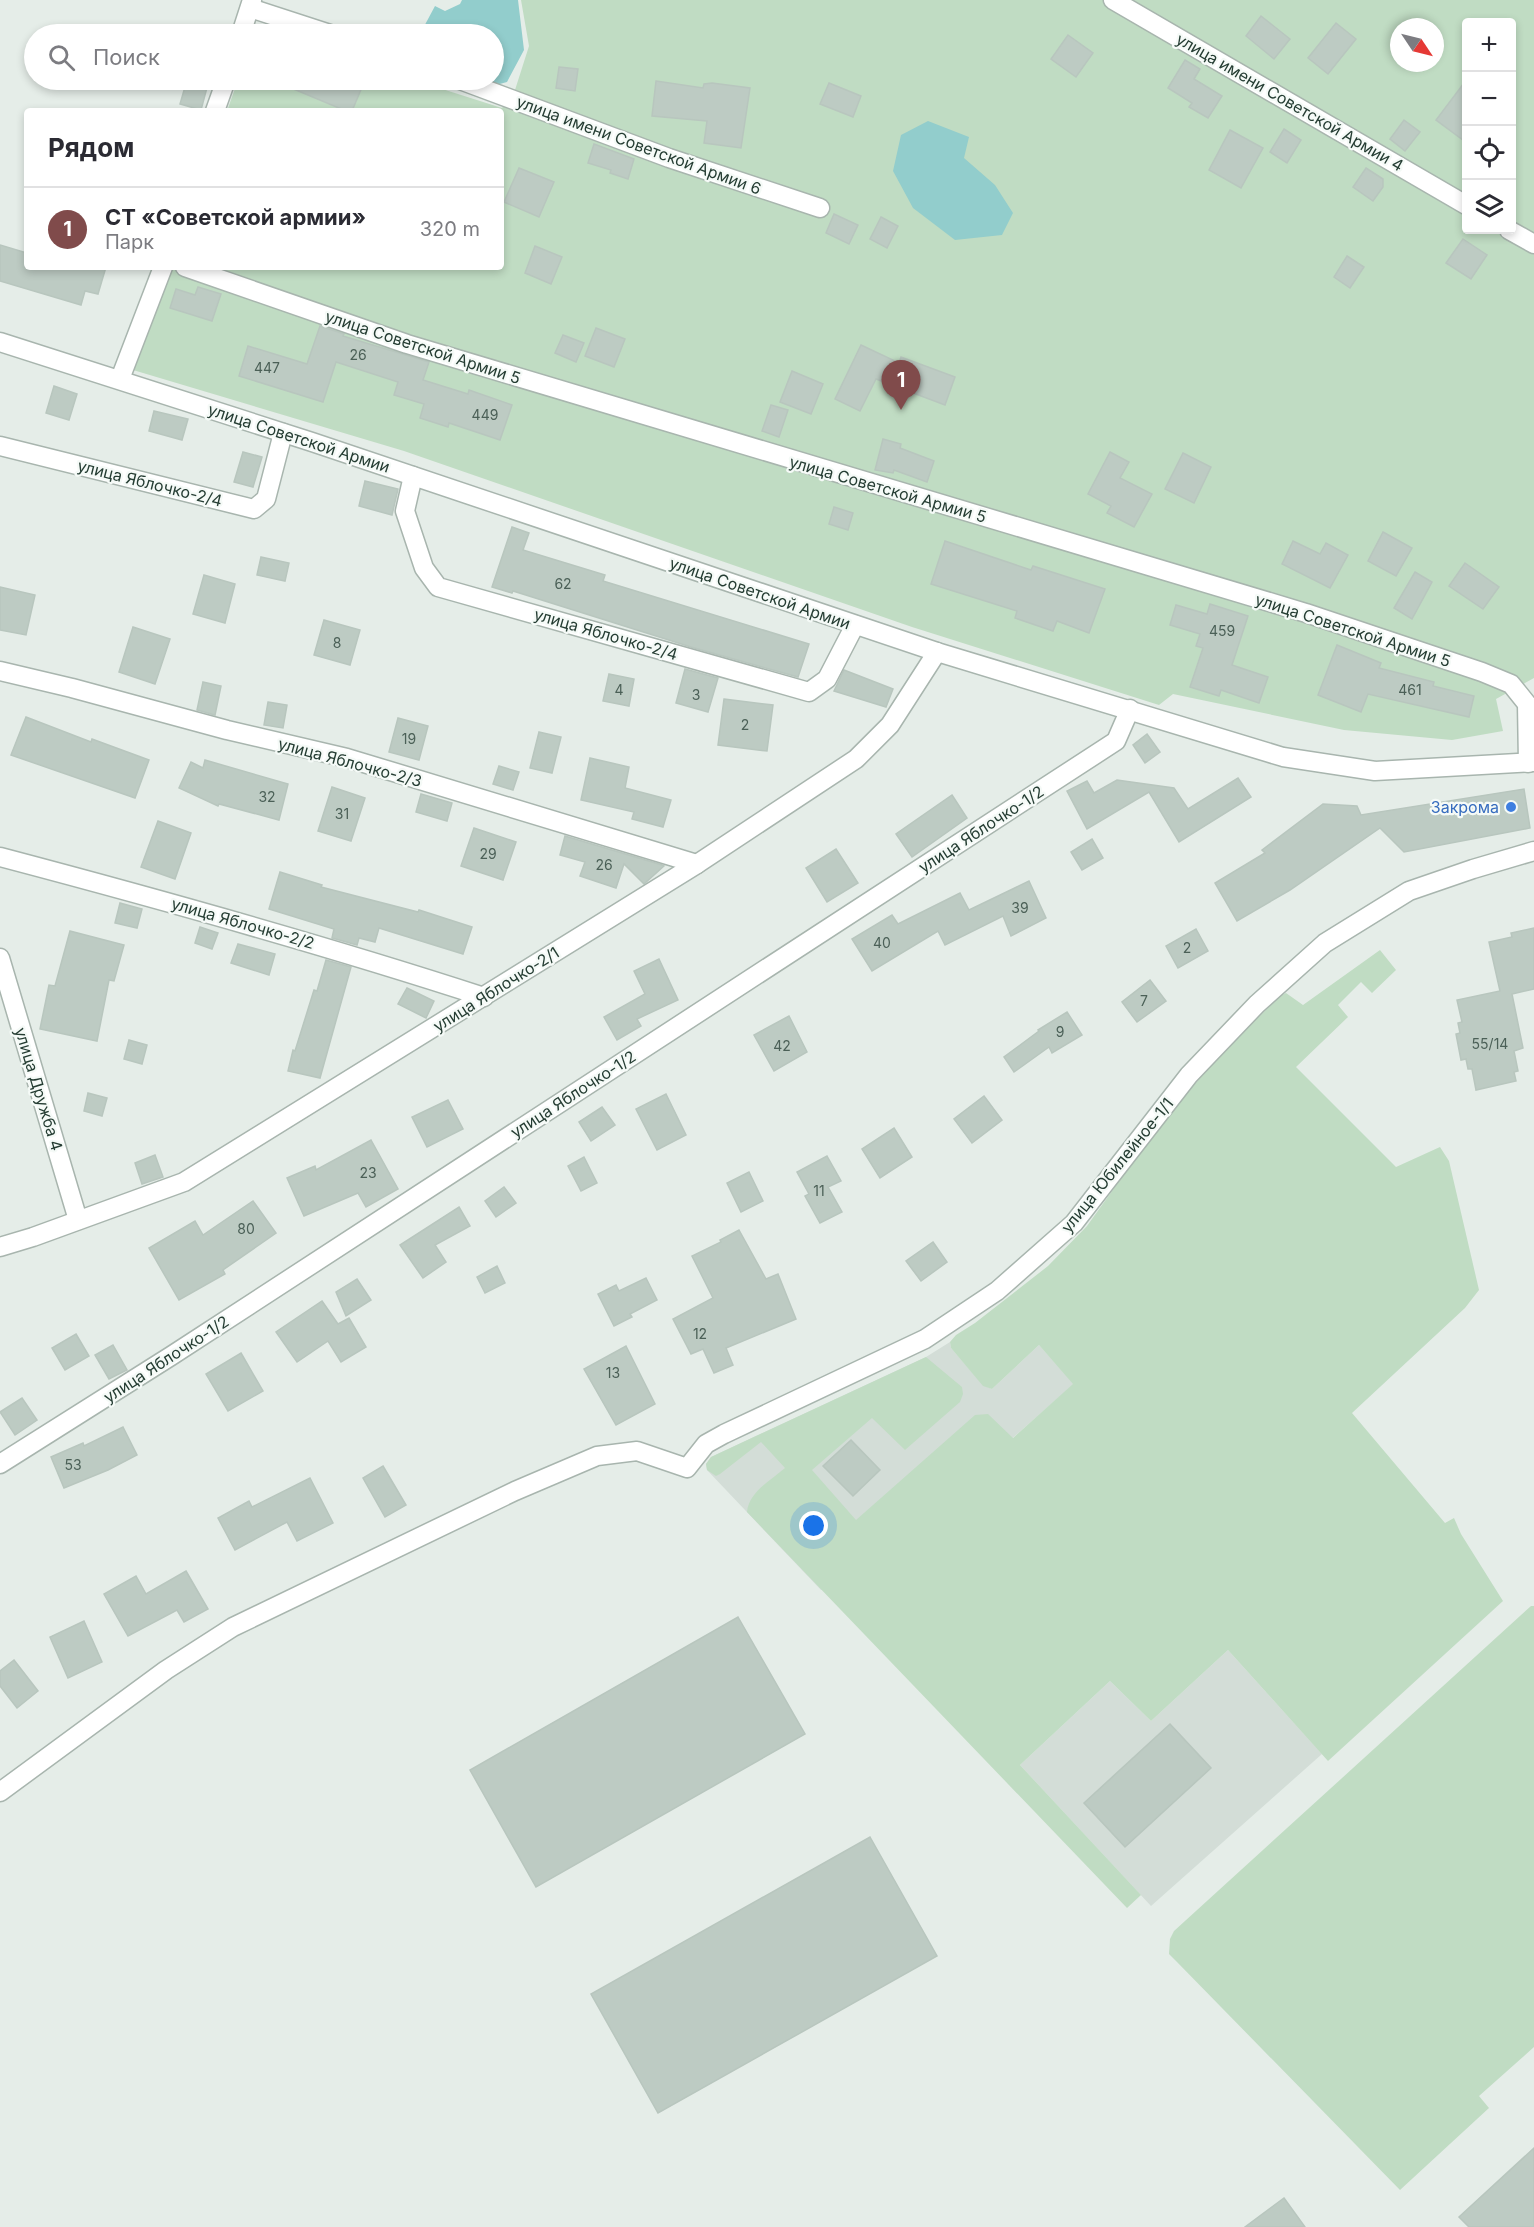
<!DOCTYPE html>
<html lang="ru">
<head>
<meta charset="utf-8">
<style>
  body { margin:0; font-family:Inter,sans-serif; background:#f2f2f3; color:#2b2b33 }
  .controls { position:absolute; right:18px; top:18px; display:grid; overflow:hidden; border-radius:6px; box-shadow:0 3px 9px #0003 }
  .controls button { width:54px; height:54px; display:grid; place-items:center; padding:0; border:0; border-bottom:2px solid #e1e1e2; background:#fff; color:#2b2b33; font:30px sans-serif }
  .compass { position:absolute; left:1390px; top:18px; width:54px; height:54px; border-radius:50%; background:#fff; box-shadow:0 3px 9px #0003; rotate:125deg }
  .you { position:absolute; left:814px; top:1526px; width:21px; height:21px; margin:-15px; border:4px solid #fff; border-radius:50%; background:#1a73e8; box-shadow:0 0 0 9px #1a73e833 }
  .badge { display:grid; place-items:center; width:39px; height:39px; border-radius:50%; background:#804b4b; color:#fff; font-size:20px; font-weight:700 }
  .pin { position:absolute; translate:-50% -50px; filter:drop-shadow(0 2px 3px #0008) }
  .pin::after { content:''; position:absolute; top:32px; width:21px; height:18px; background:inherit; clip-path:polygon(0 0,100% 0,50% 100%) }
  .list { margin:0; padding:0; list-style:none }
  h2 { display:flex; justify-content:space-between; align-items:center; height:78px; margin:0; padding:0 24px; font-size:26px }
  h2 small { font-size:20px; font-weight:400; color:#7c7c81 }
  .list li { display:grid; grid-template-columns:39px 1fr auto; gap:18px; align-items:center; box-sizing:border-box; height:84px; padding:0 24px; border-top:2px solid #e1e1e2 }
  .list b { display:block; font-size:22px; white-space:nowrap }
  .list p { margin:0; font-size:20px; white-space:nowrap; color:#7c7c81 }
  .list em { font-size:20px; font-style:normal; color:#7c7c81 }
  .icon { flex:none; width:33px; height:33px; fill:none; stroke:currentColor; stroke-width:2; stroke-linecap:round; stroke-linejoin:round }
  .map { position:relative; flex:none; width:1534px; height:2227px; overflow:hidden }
  .search { position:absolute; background:#fff; box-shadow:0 3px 9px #0003; left:24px; top:24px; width:480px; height:66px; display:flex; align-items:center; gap:15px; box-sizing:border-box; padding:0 21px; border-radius:33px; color:#7c7c81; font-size:22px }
  .panel { position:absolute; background:#fff; box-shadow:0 3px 9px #0003; left:24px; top:108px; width:480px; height:162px; border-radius:6px }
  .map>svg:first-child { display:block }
  .built { fill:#d3ddd7 }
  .green { fill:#c0dcc3; fill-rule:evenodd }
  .water { fill:#92cdcc }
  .building { fill:#bdcbc3; stroke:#b8c6be; stroke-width:1.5 }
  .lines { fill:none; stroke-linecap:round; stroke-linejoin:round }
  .street-casing { stroke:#a8b5ae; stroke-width:21 }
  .street { stroke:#fff; stroke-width:18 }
  .shop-dot { fill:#3f7fe0; stroke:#f5faf7; stroke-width:2 }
  .labels { text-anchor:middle; stroke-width:4.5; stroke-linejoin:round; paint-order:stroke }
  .number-label { font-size:14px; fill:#4b6057 }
  .street-label { font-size:16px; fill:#253d33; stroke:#f5faf7 }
  .shop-label { font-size:16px; fill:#366cbe; stroke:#f5faf7; text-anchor:end }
</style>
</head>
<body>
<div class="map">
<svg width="1534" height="2227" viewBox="0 0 1534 2227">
  <rect width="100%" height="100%" fill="#e5ede8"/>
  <!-- built -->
  <g class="built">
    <polygon points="950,1342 951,1348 983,1385 992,1389 1039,1345 1074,1384 866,1567 821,1590 707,1470 706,1464 711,1457 926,1357"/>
    <polygon points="1228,1650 1322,1754 1151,1906 1020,1765 1110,1681 1151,1721"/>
  </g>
  <!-- green -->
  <g class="green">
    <path d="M521 0H1534V678L1496 699 1503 731 1452 740 1344 730 1173 694 1159 705 912 627 404 451 133 370 170 267H501V111H227L238 80H414L502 108 515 90 529 46ZM1466 22H1512V230H1466ZM1399 27H1435V63H1399Z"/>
    <path d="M1380 950 1396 970 1372 993 1361 982 1338 1005 1348 1017 1296 1067 1396 1167 1440 1147 1449 1161 1479 1290 1465 1308 1352 1413 1445 1523 1454 1518 1461 1534 1503 1601 1328 1761 1228 1650 1151 1721 1110 1681 1020 1765 1141 1895 1127 1908 747 1512C749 1492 770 1481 785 1468L761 1442 720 1474 716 1476 707 1470 706 1464 711 1457 926 1357 962 1387 963 1394 960 1402 905 1450 872 1418 812 1470 856 1520 975 1415 988 1414 1013 1438 1073 1384 1039 1345 992 1389 983 1386 951 1348 950 1342 956 1335 975 1323 1048 1266 1087 1226 1163 1120 1224 1051 1280 996 1286 993 1303 1005Z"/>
    <polygon points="1531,1606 1534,1606 1534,2047 1479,2096 1489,2108 1400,2190 1177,1962 1169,1954 1170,1939 1174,1931"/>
  </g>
  <!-- water -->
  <g class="water">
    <polygon points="462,0 518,0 524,50 507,82 496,85 489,80 494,80 494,70 500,62 498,47 494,47 494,34 420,34 435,6 445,11 460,4"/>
    <polygon points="928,121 969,137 964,158 995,185 1013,213 1002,235 955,240 913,208 893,171 901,135"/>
  </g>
  <!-- building -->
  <g class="building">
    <polygon points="1261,16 1290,39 1274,59 1246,36"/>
    <polygon points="1336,23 1356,39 1328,74 1308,58"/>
    <polygon points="1068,35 1093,53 1076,77 1051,59"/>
    <polygon points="1185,60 1200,69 1194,79 1222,96 1208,118 1189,107 1192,103 1168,88"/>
    <polygon points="559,67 578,69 575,91 556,88"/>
    <polygon points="1467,79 1467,143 1436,120"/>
    <polygon points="187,80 209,80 201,110 180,104"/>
    <polygon points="272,80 365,80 352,111 346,111"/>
    <polygon points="656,81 703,88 704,84 712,83 750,88 741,148 704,143 707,121 652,116"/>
    <polygon points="829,83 861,96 853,117 820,104"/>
    <polygon points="1404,120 1420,132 1405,151 1390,139"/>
    <polygon points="1284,129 1301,140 1287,163 1270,152"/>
    <polygon points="1230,130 1263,148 1241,188 1209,170"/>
    <polygon points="594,144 634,159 628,179 610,173 611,170 588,163"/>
    <polygon points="519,168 554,182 539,217 504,202"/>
    <polygon points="1366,168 1383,179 1383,187 1373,201 1353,187"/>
    <polygon points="834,214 858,225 849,244 826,233"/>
    <polygon points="881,217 898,226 887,248 870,239"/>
    <polygon points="1463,239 1487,255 1471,279 1446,263"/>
    <polygon points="0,245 27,253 27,267 106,267 98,294 85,291 81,305 0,281"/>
    <polygon points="535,246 562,257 551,284 525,273"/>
    <polygon points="1347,256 1364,267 1350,288 1334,277"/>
    <polygon points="198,287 221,294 212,321 170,308 176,289 195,295"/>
    <polygon points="320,326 344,334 343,336 429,362 423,380 468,394 469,390 512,405 500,440 449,423 448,427 420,418 424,404 394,395 398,382 336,362 323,402 239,376 248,346 307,364"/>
    <polygon points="596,328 625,339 614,367 585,356"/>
    <polygon points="563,335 584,343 576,362 555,353"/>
    <polygon points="861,345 899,363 901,357 955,377 945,405 876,379 860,411 835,399"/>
    <polygon points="792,371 823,384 811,414 780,402"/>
    <polygon points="54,386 77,394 69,420 46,413"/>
    <polygon points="771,405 788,410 779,437 762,431"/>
    <polygon points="154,411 188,419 182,440 149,431"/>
    <polygon points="883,439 901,444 900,448 934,461 927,482 894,470 893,473 875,470"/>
    <polygon points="243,452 262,457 253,487 234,482"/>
    <polygon points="1110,452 1129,462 1120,478 1152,494 1134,527 1107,513 1111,506 1088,494"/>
    <polygon points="1183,453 1211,467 1194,503 1165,489"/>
    <polygon points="365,481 398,489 392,515 359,506"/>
    <polygon points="834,507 853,513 848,530 829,524"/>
    <polygon points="512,527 529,533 523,550 605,575 603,581 809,644 798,677 691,647 513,591 512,593 492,587"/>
    <polygon points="1383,532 1412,548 1396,576 1368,561"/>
    <polygon points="945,541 1031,570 1033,566 1105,589 1089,633 1057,621 1053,631 1015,618 1017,611 931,584"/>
    <polygon points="1293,541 1320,554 1326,543 1348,555 1330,588 1282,564"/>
    <polygon points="261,557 289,563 285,581 257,575"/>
    <polygon points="1465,563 1499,587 1483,609 1449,586"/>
    <polygon points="1415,572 1432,582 1412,619 1394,608"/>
    <polygon points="204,575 235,584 225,623 193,614"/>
    <polygon points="0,587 35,595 26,635 0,630"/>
    <polygon points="1210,604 1248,616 1232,665 1268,677 1259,703 1221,690 1219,696 1190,687 1203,648 1196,646 1200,634 1170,625 1176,605 1207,614"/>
    <polygon points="324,620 360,630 350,665 314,655"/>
    <polygon points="133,627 170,639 155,684 119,672"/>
    <polygon points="1337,645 1381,663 1379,668 1434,682 1433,686 1474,696 1469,717 1368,694 1361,712 1318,695"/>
    <polygon points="685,669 718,678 708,712 676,703"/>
    <polygon points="844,670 893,689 886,707 834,691"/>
    <polygon points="609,674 634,679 629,706 603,701"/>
    <polygon points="203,682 221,686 215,715 197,710"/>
    <polygon points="724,699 773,705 767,751 718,745"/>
    <polygon points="268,702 287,705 283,728 264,725"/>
    <polygon points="26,717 91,742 92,739 149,760 135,798 11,755"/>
    <polygon points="398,718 428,726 419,760 389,752"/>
    <polygon points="539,732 561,737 552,773 530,768"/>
    <polygon points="1147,734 1160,752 1145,763 1133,745"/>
    <polygon points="590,758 629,767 625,788 671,800 663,827 632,819 634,812 581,800"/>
    <polygon points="205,760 288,784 279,820 219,804 218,806 179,788 191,762 203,768"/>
    <polygon points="499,766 519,772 513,790 493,784"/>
    <polygon points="1238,778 1251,797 1179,842 1149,792 1087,829 1067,791 1087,781 1094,793 1117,780 1174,788 1188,809"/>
    <polygon points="332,787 365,798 351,841 318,831"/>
    <polygon points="1524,789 1530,828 1404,852 1380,828 1290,890 1237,921 1215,883 1265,853 1262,850 1323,804 1357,806 1361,815"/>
    <polygon points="421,794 452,803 447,821 416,812"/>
    <polygon points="952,795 967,818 912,857 896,834"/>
    <polygon points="158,821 191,833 175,879 141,867"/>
    <polygon points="474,828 516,842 503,880 461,866"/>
    <polygon points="565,836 662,865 664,866 644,884 624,864 616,888 580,876 585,862 560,855"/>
    <polygon points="1092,839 1103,858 1082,870 1071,852"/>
    <polygon points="836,849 858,883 827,902 806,868"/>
    <polygon points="280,872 322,885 321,887 418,912 419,910 472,927 463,954 379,928 375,942 359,938 357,945 332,938 334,929 269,909"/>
    <polygon points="1029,881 1046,918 1011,936 1003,916 945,945 938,931 872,971 852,939 892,915 898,924 960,893 969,910"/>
    <polygon points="120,903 142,909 137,928 115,923"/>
    <polygon points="200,927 218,933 212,949 195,943"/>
    <polygon points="1534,928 1534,989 1512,994 1523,1048 1514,1051 1518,1071 1514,1072 1516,1081 1476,1090 1472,1069 1468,1069 1466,1059 1461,1060 1456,1034 1460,1033 1458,1023 1462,1022 1457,1000 1500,991 1489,942 1512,937 1511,933"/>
    <polygon points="1196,929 1208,951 1178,968 1166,946"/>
    <polygon points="70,931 124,945 114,981 109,980 97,1041 40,1029 49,985 55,986"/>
    <polygon points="238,944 275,954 269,975 231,963"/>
    <polygon points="659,959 678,1000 637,1019 641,1026 617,1040 604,1017 645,994 634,971"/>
    <polygon points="326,960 351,967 320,1078 288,1071 293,1050 295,1051 314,990 317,991"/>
    <polygon points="1150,980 1166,1001 1137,1022 1122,1002"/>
    <polygon points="407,988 434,1001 426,1018 398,1004"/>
    <polygon points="1067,1012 1082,1035 1052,1053 1049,1047 1014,1072 1004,1057 1039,1031 1038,1030"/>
    <polygon points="789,1016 807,1052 774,1071 754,1035"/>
    <polygon points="129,1040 147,1045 142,1064 124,1059"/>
    <polygon points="88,1093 107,1098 102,1116 84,1111"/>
    <polygon points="666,1094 686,1135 657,1150 636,1109"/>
    <polygon points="984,1096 1002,1120 972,1143 954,1119"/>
    <polygon points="448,1100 463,1129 427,1147 412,1117"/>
    <polygon points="602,1107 615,1125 591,1141 579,1122"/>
    <polygon points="894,1128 912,1157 880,1178 862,1149"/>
    <polygon points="371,1140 398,1189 366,1207 358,1193 304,1216 287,1178 315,1166 316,1170"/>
    <polygon points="155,1155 163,1177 142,1184 135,1163"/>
    <polygon points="827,1156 841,1181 828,1187 842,1212 820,1223 805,1196 809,1194 797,1172"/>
    <polygon points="584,1157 597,1183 581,1191 568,1166"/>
    <polygon points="749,1172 763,1201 741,1212 727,1183"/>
    <polygon points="504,1187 516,1203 496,1217 485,1201"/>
    <polygon points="253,1201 276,1233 223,1270 225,1274 179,1300 149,1248 195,1221 203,1235"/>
    <polygon points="459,1207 470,1226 435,1245 446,1262 423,1278 400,1245"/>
    <polygon points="739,1230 766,1279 778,1274 796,1319 726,1348 733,1365 714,1373 703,1349 691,1354 673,1319 713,1298 692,1256 721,1242 720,1240"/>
    <polygon points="933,1242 947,1262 921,1281 906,1261"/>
    <polygon points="497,1266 505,1283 485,1293 477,1277"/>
    <polygon points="646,1278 657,1300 630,1314 632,1317 614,1326 598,1294 616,1285 619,1291"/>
    <polygon points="357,1279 371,1300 346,1316 336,1292"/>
    <polygon points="322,1301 338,1324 349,1318 366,1347 341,1362 328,1341 297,1362 276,1332"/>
    <polygon points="76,1334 89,1356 65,1370 52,1348"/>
    <polygon points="113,1345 127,1370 109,1379 95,1355"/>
    <polygon points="626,1346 655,1404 616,1425 584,1369"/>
    <polygon points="241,1353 263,1391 228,1411 206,1374"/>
    <polygon points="22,1398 37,1420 15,1435 0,1412"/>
    <polygon points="123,1427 137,1455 108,1470 64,1488 51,1457 83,1443 84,1446"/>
    <polygon points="851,1440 880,1470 853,1496 823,1466"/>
    <polygon points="383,1466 406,1505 385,1517 363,1478"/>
    <polygon points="310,1478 333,1523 297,1541 287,1522 235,1550 218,1518 249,1501 252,1507"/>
    <polygon points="186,1571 208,1609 184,1622 177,1610 128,1636 104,1594 136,1576 146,1594"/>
    <polygon points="738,1617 805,1734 536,1887 470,1770"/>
    <polygon points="84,1621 102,1662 68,1678 50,1637"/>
    <polygon points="14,1660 38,1691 17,1708 0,1686 0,1671"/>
    <polygon points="1170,1724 1211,1768 1125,1847 1084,1803"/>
    <polygon points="870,1837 937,1956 658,2113 591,1994"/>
    <polygon points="1534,2148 1534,2227 1469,2227 1459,2217"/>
    <polygon points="1284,2198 1305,2227 1245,2227"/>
  </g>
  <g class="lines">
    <defs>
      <g id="street">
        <polyline points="1113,0 1466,205"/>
        <polyline points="250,8 330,34"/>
        <polyline points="241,34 252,0"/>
        <polyline points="460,80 669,158 820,208"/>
        <polyline points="215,111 226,80"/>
        <polyline points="1509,230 1534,244"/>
        <polyline points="185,267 407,344 1306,613 1482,672 1511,684 1527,704 1528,763"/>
        <polyline points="0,342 312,442 937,652 1283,757 1375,771 1534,762"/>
        <polyline points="120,379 163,267"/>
        <polyline points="0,446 254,509 266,499 283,433"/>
        <polyline points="413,476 405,511 424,568 438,587 809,692 827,679 855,625"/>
        <polyline points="0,671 72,688 227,730 347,758 697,864"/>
        <path d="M0 857C163 900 324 945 484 997"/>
        <polyline points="0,958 78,1220"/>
        <polyline points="0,1247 33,1237 184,1182 697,864 856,759 890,725 937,652"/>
        <polyline points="0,1464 171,1356 1116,741 1130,709"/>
        <polyline points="0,1792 166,1670 233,1627 515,1491 597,1456 637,1451 687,1468 706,1444 724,1434 925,1339 997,1291 1074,1223 1189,1075 1257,1004 1325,943 1409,891 1473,869 1534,851"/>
      </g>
    </defs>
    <!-- street casing -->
    <use href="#street" class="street-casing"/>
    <!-- street -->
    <use href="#street" class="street"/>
  </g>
  <!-- markers -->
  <circle class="shop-dot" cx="1511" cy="807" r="6"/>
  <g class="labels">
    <!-- number labels -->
    <g class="number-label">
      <text x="358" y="360">26</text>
      <text x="267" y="373">447</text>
      <text x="485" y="420">449</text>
      <text x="563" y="589">62</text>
      <text x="1222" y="636">459</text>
      <text x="337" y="648">8</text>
      <text x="619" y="695">4</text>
      <text x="1410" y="695">461</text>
      <text x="696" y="700">3</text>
      <text x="745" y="730">2</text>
      <text x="409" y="744">19</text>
      <text x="267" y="802">32</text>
      <text x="342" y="819">31</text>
      <text x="488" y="859">29</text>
      <text x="604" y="870">26</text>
      <text x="1020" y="913">39</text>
      <text x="882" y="948">40</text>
      <text x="1187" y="953">2</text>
      <text x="1144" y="1006">7</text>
      <text x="1060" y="1037">9</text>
      <text x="1490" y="1049">55/14</text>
      <text x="782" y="1051">42</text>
      <text x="368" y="1178">23</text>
      <text x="819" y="1196">11</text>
      <text x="246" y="1234">80</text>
      <text x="700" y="1339">12</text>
      <text x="613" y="1378">13</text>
      <text x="73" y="1470">53</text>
    </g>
    <!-- street labels -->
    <g class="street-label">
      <text transform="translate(1290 102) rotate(30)" y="6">улица имени Советской Армии 4</text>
      <text transform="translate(639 145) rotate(20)" y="6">улица имени Советской Армии 6</text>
      <text transform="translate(423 347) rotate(18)" y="6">улица Советской Армии 5</text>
      <text transform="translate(299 438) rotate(18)" y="6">улица Советской Армии</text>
      <text transform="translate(150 483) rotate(14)" y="6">улица Яблочко-2/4</text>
      <text transform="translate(888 489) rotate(16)" y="6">улица Советской Армии 5</text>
      <text transform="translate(760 593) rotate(19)" y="6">улица Советской Армии</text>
      <text transform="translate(1353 630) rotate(18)" y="6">улица Советской Армии 5</text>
      <text transform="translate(606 634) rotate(16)" y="6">улица Яблочко-2/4</text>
      <text transform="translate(350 762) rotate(15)" y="6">улица Яблочко-2/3</text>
      <text transform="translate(981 829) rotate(-33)" y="6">улица Яблочко-1/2</text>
      <text transform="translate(243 923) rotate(16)" y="6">улица Яблочко-2/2</text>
      <text transform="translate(496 989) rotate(-32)" y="6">улица Яблочко-2/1</text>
      <text transform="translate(39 1089) rotate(73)" y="6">улица Дружба 4</text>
      <text transform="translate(573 1094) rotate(-33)" y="6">улица Яблочко-1/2</text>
      <text transform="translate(1117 1165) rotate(-51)" y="6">улица Юбилейное-1/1</text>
      <text transform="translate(166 1359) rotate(-33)" y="6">улица Яблочко-1/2</text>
    </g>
    <!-- shop labels -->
    <g class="shop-label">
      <text x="1499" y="813">Закрома</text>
    </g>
  </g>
</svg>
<div class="controls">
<button>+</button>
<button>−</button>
<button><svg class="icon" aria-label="locate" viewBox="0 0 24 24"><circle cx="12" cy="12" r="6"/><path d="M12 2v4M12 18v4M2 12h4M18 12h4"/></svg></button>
<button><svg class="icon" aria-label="layers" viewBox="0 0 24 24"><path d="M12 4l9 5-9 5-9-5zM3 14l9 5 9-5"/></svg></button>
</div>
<svg class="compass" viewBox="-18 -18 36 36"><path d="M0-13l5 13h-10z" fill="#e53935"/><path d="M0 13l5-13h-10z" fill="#7c7c81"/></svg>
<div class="you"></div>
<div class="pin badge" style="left:901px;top:410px">1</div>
<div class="search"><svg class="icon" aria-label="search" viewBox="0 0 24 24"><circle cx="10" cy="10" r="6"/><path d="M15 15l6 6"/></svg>Поиск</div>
<section class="panel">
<h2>Рядом<small></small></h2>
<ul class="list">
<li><span class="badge">1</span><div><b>СТ «Советской армии»</b><p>Парк</p></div><em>320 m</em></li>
</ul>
</section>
</div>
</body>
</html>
